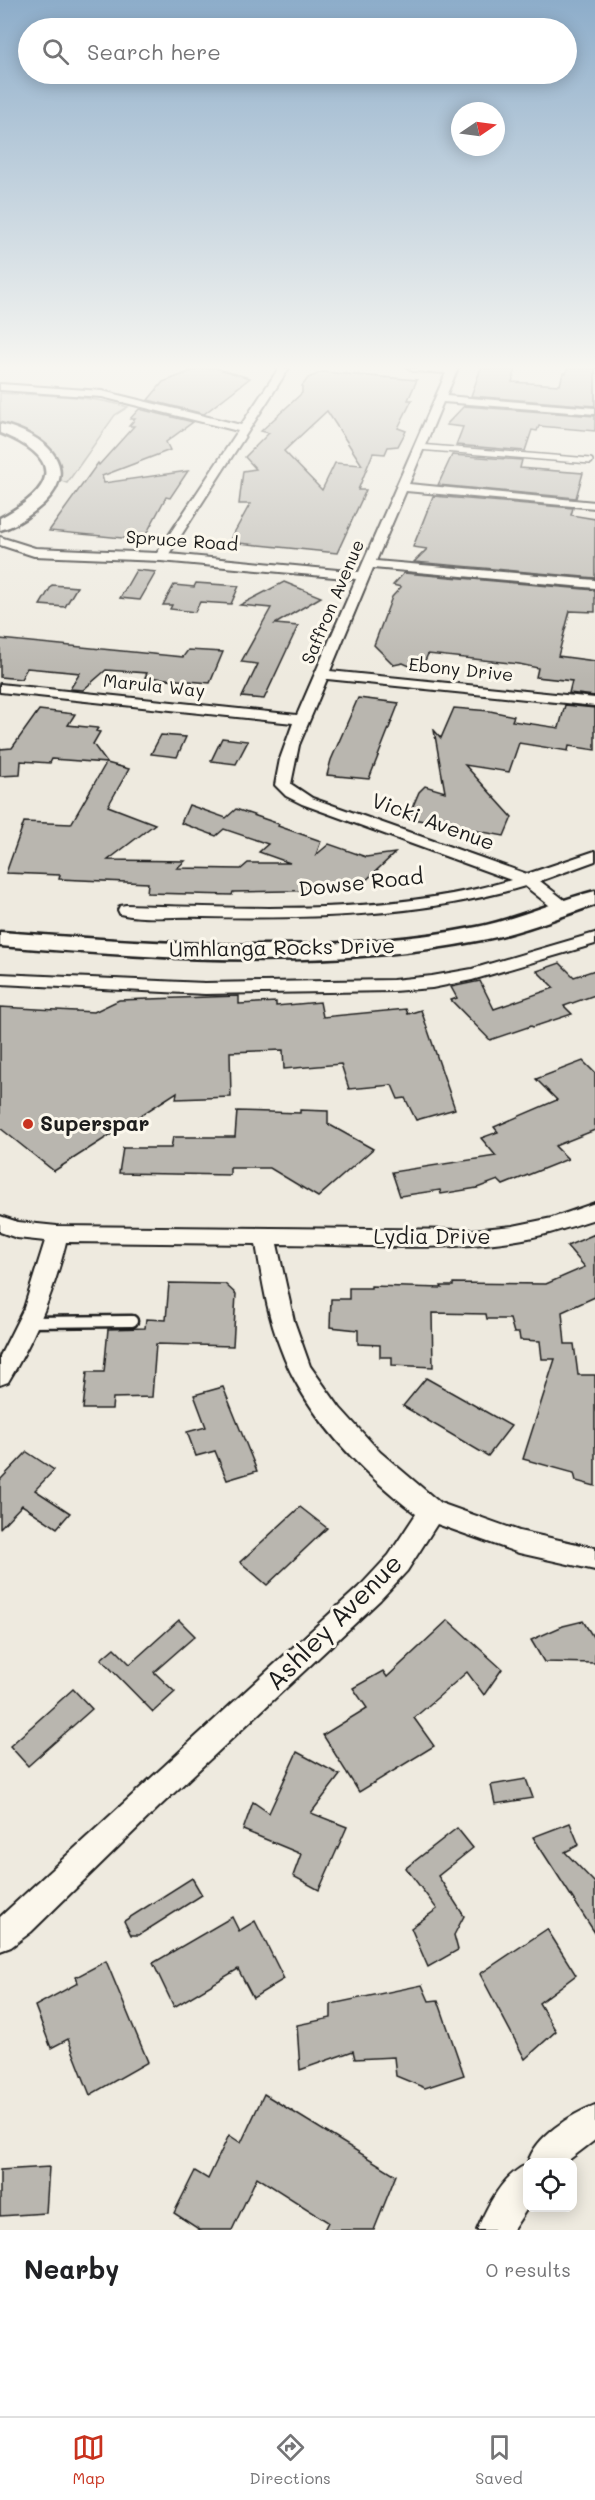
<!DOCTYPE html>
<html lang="en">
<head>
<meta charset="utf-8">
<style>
  body { margin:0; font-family:Mali,sans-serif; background:#f6f6f6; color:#202124 }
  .controls { position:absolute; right:18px; bottom:18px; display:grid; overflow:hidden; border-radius:12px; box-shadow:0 3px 15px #0003 }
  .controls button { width:54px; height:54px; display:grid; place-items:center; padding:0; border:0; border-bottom:2px solid #e0e0e0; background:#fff; color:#202124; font:30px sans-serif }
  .compass { position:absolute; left:451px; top:102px; width:54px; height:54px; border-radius:50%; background:#fff; box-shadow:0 3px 15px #0003; rotate:77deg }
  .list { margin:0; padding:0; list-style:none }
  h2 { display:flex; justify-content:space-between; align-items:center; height:78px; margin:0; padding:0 24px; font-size:26px }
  h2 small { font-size:20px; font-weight:400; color:#757577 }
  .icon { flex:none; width:33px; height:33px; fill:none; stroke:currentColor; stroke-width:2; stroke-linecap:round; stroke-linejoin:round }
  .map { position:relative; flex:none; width:595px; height:2230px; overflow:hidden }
  .search { position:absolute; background:#fff; box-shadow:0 3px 15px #0003; left:18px; right:18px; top:18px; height:66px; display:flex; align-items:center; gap:15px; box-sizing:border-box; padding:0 21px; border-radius:33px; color:#757577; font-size:22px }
  .sheet { height:186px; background:#fff }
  nav { display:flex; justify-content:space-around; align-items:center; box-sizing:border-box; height:84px; border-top:2px solid #e0e0e0; background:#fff; font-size:16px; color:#757577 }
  nav a { display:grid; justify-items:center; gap:3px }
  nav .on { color:#c8321e }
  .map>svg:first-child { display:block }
  .green { fill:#ceccc2; stroke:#75746f; stroke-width:1.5 }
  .building { fill:#b9b6af; stroke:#1c1c1c; stroke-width:1.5; fill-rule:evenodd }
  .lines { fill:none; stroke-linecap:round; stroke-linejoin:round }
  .lane-far1-casing { stroke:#1c1c1c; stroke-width:8 }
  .lane-casing { stroke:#1c1c1c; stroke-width:15 }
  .street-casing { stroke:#1c1c1c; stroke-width:4 }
  .secondary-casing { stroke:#1c1c1c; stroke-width:5 }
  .lane-far1 { stroke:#fbf7ec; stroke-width:5 }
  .lane { stroke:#fbf7ec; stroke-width:10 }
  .street { fill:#fbf7ec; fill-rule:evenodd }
  .secondary { fill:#fbf7ec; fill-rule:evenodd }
  .poi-dot { fill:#c8321e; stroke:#fbf7ec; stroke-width:2 }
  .labels { text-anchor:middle; stroke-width:6; stroke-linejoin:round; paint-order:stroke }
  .far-street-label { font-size:18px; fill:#1c1c1c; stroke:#fbf7ec }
  .street-label { font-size:21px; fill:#1c1c1c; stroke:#fbf7ec }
  .poi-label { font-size:21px; font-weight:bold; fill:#1c1c1c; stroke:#fbf7ec; text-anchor:start }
  .near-street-label { font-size:26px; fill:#1c1c1c; stroke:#fbf7ec }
</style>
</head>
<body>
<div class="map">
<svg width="595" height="2230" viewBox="0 0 595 2230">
  <rect width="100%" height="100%" fill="#eeeadf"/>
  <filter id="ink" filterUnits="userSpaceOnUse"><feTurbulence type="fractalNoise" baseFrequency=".0167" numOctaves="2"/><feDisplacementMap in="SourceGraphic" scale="12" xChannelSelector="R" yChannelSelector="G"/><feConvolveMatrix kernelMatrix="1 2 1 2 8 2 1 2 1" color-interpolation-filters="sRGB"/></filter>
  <g filter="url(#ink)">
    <!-- green -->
    <path class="green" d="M0 393C43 396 87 394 128 407L115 415 67 483 61 481 60 465 34 444 0 429Z"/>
    <!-- building -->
    <g class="building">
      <polygon points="200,368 215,368 250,378 204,414 148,400 163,382"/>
      <polygon points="481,368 516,368 512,382 560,385 563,373 566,373 568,368 595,368 595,406 471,396"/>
      <path d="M322 372 417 380 408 400H412L398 428 406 431 398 446 388 447 385 454 373 453 358 490H366L337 553 229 542 250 504H239L243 471 256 469 245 457 269 433 261 431 302 393V386L308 378ZM327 411 362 465 335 463 322 490 284 451Z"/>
      <polygon points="464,406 595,416 595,431 539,426 537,431 532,430 525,451 456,445 463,427 446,425"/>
      <polygon points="139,409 193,422 166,442 170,450 102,476 104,483 188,471 170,498 166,497 143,540 49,531 98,463 99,465 134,426 129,426 135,419 130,419"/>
      <polygon points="452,455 522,460 520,468 583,473 576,498 438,485"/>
      <polygon points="433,496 573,508 571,515 595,519 595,578 414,562 427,549 413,547"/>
      <polygon points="136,570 156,572 140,600 120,598"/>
      <polygon points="404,573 595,590 595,612 570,611 558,656 595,661 595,696 569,693 572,681 536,677 538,668 519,664 428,654 424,663 414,668 403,663 394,665 374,645 392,597 401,587 393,585"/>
      <polygon points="284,582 321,597 275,624 298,626 264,699 242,697 258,664 241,662 271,608 240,605"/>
      <polygon points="196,583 239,586 231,604 200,602 195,612 170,609 172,605 163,605 174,585 194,587"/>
      <polygon points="52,585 77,587 65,607 40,605"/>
      <polygon points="0,639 183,657 188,650 223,652 210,683 145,677 147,673 106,670 83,690 70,689 80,673 27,668 21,679 0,677"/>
      <polygon points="358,698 399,703 369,779 327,775 331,760"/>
      <polygon points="565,705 595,708 595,750 569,746 568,751 519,743 509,772 465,765 512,817 504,836 413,819 416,816 410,813 419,792 425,786 445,792 434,730 441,738 454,708 490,711 514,716 512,721 559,728"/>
      <polygon points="39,710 75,714 68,725 98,728 96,731 100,732 93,744 107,763 129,769 108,806 155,824 108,860 185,861 177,868 241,869 248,863 290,863 259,852 268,844 224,829 216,836 181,823 189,805 226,818 236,809 279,824 278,826 321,841 316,855 329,844 366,857 395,853 362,884 337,888 337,890 233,892 232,895 147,893 148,883 59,879 60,875 6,873 24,822 71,824 106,763 52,759 50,763 21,761 20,775 0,776 0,749 12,748"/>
      <polygon points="161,735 186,737 177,757 151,754"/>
      <polygon points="222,738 248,741 236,764 211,761"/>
      <polygon points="560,963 574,977 595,970 595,995 564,1006 572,1014 533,1027 531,1026 490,1040 451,1000 457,998 451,987 480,981 494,1009 554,988 537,971"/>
      <polygon points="239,996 239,1004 276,1002 276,1006 320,1002 323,1017 406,1009 408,1014 421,1010 455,1109 416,1120 405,1098 398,1099 392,1085 349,1089 341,1064 284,1069 283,1050 230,1052 231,1097 176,1099 177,1092 54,1171 0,1128 0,1007 94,1012 119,1000"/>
      <polygon points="583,1061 595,1073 595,1130 555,1146 568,1159 503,1185 498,1180 477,1188 441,1194 440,1190 400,1196 392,1172 496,1156 481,1138 498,1132 494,1127 557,1100 536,1079"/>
      <polygon points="300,1110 328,1111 328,1124 373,1149 318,1197 270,1168 230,1168 230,1175 119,1173 123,1148 171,1148 173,1137 235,1137 237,1111 300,1113"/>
      <polygon points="595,1234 595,1297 562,1312 565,1344 574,1344 578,1375 595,1375 595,1486 576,1481 574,1473 523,1459 555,1359 542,1359 540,1341 520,1340 519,1333 514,1333 510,1319 487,1319 486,1314 432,1313 433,1367 392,1365 392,1357 380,1357 380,1345 358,1344 358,1330 330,1327 331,1299 349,1299 349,1288 371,1288 371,1286 442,1288 441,1286 453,1286 453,1283 546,1284 585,1267 567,1246"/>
      <polygon points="169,1283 225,1284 236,1294 233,1346 156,1344 152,1397 113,1398 112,1409 83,1409 87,1372 104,1372 108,1329 145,1328 146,1319 166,1320"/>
      <polygon points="426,1378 511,1426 488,1456 403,1406"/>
      <polygon points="223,1387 257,1471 227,1480 215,1451 196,1456 187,1432 206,1427 194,1395"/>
      <polygon points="27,1452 54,1470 35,1490 70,1513 57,1528 22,1505 0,1528 0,1480"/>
      <polygon points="300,1507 327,1528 267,1585 240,1562"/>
      <polygon points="179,1620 195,1636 154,1672 175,1692 153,1712 101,1659 114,1648 130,1664"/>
      <polygon points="448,1620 502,1669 484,1695 467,1672 414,1718 434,1746 359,1792 323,1735 367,1708 353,1688 383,1671 387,1677"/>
      <polygon points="583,1621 595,1640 595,1663 544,1662 531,1640 563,1626"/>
      <polygon points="73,1689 92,1709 28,1766 10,1746"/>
      <polygon points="297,1752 340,1775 311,1813 347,1827 319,1890 293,1876 301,1854 243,1830 253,1802 269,1813"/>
      <polygon points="526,1779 533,1798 495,1804 491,1785"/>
      <polygon points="570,1823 579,1845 565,1852 595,1883 595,1933 533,1837"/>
      <polygon points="457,1828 473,1848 438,1876 464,1916 454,1935 458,1950 428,1967 411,1928 437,1909 406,1868"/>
      <polygon points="192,1878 202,1895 139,1935 131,1935 124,1921"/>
      <polygon points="232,1917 239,1931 255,1921 284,1979 253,1998 238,1969 174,2007 153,1963"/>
      <polygon points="547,1929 576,1975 539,2003 556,2031 525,2059 480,1974"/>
      <polygon points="106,1961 148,2062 90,2095 68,2039 51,2048 35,2006 78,1983 76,1977"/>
      <polygon points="422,1985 429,2001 438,2000 464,2075 425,2088 396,2076 394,2057 355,2059 353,2051 300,2070 297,2025 331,2018 331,2004"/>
      <polygon points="264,2094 396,2175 374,2230 324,2230 328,2222 257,2177 232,2230 200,2230 174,2213 195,2171 208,2179 229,2135 241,2143"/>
      <polygon points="49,2167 46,2213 0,2216 0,2170"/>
    </g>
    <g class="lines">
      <defs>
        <polyline id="lane-far1" points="418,447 590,461"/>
        <polyline id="lane" points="29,1322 132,1321"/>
        <g id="street">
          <path d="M279 368H289L169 554 359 572 446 373 413 371 408 368H458L446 396 595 408V414L443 402 409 484 595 502V508L406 491 376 561 595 580V588L373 568 330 671 595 698V706L327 679 299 745 291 784 312 798 527 874 595 851V861L540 881 571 905 573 909 571 913H559L525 886C421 917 310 919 202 917 176 916 145 920 120 914L118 910 120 906 126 905C253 908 388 916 511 880L302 804 286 796 275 785 280 759 293 723 0 692V684L297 715 356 579 161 561 34 556 0 545V537L35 548 157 553 238 431 102 397 0 390V384L102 391 241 425Z"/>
          <polygon points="595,933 595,944 472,980 432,988 393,991 205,994 0,984 0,974 205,983 393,980 432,976 472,969"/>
          <path d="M595 1203V1219C567 1228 540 1237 511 1241 433 1252 355 1244 277 1244L294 1321 310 1366 340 1408 380 1452 440 1503 519 1531 595 1548V1570L519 1553 437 1524 407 1571 380 1600 160 1806 31 1932 11 1947 0 1951V1917L362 1584 389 1555 416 1514C360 1471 304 1414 280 1347 267 1314 262 1278 256 1244L66 1242C54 1292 35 1338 8 1382L0 1385V1356L24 1308 45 1241 17 1238 0 1232V1216L18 1222 57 1226 472 1230 513 1226 552 1218Z"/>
          <path d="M595 2105V2140L566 2162H528C536 2136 570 2115 595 2105Z"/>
          <path d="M528 2164V2207L513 2230H477C487 2206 503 2174 528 2164Z"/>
        </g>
        <g id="secondary">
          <path d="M0 424C47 435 87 470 36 510 26 518 13 527 0 530V518C56 488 65 459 0 433Z"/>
          <path d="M595 891V905C558 917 520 933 482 940 323 972 160 958 0 946V932C155 943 324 957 477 927 517 919 555 901 595 891Z"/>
        </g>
      </defs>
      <!-- lane-far1 casing -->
      <use href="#lane-far1" class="lane-far1-casing"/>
      <!-- lane casing -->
      <use href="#lane" class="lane-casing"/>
      <!-- street casing -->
      <use href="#street" class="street-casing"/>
      <!-- secondary casing -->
      <use href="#secondary" class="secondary-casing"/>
      <!-- lane-far1 -->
      <use href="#lane-far1" class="lane-far1"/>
      <!-- lane -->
      <use href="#lane" class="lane"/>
      <!-- street -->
      <use href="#street" class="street"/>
      <!-- secondary -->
      <use href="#secondary" class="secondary"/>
    </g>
  </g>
  <!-- sky -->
  <linearGradient id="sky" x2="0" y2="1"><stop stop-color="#8dadca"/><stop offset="0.54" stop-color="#f7f6f1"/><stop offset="1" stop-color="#f7f6f1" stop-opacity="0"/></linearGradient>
  <rect width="595" height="680" fill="url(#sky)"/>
  <!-- markers -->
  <circle class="poi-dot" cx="28" cy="1124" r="6"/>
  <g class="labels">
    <!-- far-street labels -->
    <g class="far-street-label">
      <text transform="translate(182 541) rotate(4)" y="6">Spruce Road</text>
      <text transform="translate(333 602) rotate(-67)" y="6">Saffron Avenue</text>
      <text transform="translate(461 670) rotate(6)" y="6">Ebony Drive</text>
      <text transform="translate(154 686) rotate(6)" y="6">Marula Way</text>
    </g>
    <!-- street labels -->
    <g class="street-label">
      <text transform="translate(433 822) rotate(20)" y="7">Vicki Avenue</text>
      <text transform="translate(361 883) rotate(-6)" y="7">Dowse Road</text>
      <text transform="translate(282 948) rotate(-1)" y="7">Umhlanga Rocks Drive</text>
      <text x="432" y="1244">Lydia Drive</text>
    </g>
    <!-- poi labels -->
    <g class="poi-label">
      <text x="40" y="1131">Superspar</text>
    </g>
    <!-- near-street labels -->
    <g class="near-street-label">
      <text transform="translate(334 1622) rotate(-45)" y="9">Ashley Avenue</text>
    </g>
  </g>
</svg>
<div class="controls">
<button><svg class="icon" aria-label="locate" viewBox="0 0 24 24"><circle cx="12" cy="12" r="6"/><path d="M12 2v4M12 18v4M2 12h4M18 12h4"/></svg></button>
</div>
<svg class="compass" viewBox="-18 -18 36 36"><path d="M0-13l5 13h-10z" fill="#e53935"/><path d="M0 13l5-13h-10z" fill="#757577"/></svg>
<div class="search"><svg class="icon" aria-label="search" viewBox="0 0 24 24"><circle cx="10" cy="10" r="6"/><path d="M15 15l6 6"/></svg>Search here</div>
</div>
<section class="sheet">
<h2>Nearby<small>0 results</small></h2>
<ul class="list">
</ul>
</section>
<nav>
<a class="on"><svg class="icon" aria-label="map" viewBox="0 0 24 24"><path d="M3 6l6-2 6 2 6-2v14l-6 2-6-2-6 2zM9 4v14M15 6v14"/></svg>Map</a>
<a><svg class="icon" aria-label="directions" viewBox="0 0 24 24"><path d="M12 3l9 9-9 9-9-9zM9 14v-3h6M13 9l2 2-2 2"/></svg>Directions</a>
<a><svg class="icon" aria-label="saved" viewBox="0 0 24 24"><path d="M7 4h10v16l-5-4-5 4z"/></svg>Saved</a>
</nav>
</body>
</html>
